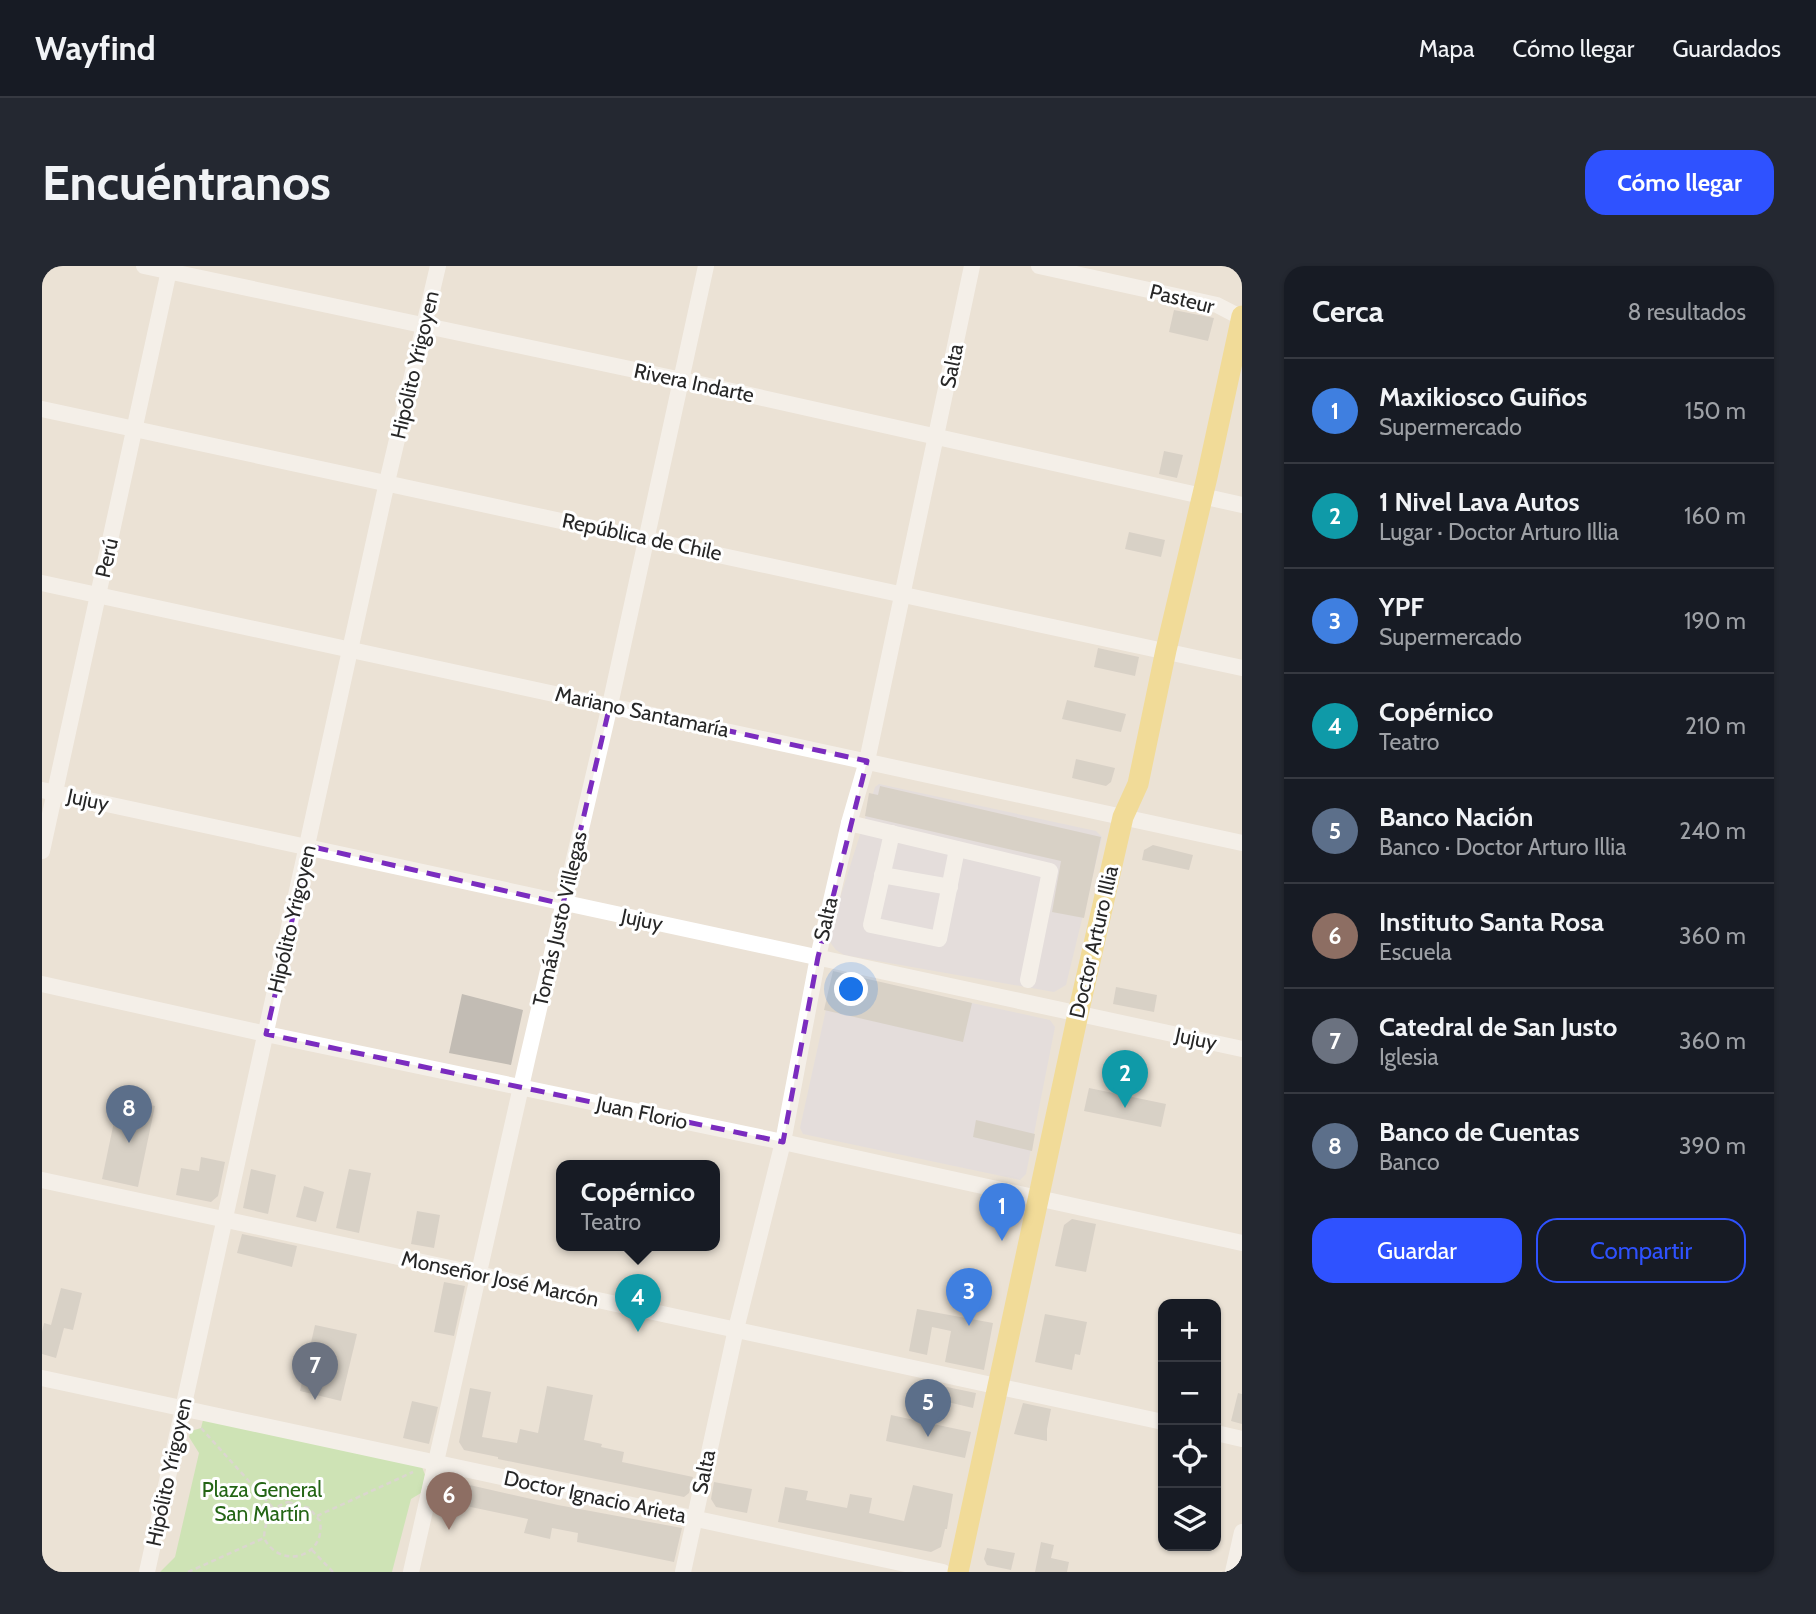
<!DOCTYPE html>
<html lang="es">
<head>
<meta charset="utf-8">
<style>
  body { margin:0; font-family:Cabin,sans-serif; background:#242831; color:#f1f3f6 }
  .controls { position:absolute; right:21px; bottom:21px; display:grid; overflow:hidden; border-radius:14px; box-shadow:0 2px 5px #0004 }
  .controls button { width:63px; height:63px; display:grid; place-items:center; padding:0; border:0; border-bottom:2px solid #363941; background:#171b24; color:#f1f3f6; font:35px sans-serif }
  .you { position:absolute; left:810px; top:724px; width:24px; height:24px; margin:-18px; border:5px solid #fff; border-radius:50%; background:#1a73e8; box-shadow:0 0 0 10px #1a73e833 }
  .badge { display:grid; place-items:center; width:46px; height:46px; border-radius:50%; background:#2f52ff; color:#fff; font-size:23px; font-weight:700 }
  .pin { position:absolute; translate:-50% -58px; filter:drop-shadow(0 2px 4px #0008) }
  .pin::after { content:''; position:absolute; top:37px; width:24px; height:21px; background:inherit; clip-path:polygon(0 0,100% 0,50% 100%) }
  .popup { position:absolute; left:514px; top:894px; width:164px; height:91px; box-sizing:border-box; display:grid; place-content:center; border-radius:14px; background:#171b24; filter:drop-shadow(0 2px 5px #0005); font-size:23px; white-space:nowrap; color:#9ea1a6 }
  .popup b { font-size:26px; color:#f1f3f6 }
  .popup::after { content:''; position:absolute; left:50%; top:100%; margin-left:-14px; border:14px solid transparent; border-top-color:#171b24 }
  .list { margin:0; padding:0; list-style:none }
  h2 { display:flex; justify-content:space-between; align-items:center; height:91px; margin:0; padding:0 28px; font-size:30px }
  h2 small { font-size:23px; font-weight:400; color:#9ea1a6 }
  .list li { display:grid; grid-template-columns:46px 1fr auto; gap:21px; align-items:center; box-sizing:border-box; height:105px; padding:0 28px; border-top:2px solid #363941 }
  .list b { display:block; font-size:26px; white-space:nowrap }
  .list p { margin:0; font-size:23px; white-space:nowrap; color:#9ea1a6 }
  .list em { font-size:23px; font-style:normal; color:#9ea1a6 }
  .actions { display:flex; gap:14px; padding:21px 28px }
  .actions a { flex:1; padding:16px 0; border:2px solid #2f52ff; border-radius:21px; text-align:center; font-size:24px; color:#2f52ff }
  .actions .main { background:#2f52ff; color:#fff }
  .icon { flex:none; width:38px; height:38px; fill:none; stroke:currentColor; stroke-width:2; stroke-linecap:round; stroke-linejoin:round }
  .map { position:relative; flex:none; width:1200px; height:1306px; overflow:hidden; border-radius:21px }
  header { display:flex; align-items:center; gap:42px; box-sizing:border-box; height:98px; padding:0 35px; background:#171b24; border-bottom:2px solid #363941 }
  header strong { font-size:33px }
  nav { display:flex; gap:38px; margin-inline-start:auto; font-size:24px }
  .intro { display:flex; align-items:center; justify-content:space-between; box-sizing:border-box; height:168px; padding:0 42px }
  h1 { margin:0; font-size:49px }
  .button { padding:18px 32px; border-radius:21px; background:#2f52ff; color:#fff; font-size:24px; font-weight:700 }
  main { display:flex; gap:42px; padding:0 42px }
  aside { flex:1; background:#171b24; border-radius:21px; box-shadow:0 2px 5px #0004 }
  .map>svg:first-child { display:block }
  .industrial { fill:#dbd8e2 }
  .green { fill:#abe58f }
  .building { fill:#c2bcb4 }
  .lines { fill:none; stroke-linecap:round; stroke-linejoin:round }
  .path { stroke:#c7c7c7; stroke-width:2.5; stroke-dasharray:5 3.5; stroke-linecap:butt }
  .minor { stroke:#fff; stroke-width:16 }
  .major { stroke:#f8d34e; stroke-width:21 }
  .marked { fill:none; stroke:#7b2cbf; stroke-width:5; stroke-dasharray:14 9; stroke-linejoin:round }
  .labels { text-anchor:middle; stroke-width:6; stroke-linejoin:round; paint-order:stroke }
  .street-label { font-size:21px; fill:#272727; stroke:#fff }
  .park-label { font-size:21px; fill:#246515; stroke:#fff }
</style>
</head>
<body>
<header>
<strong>Wayfind</strong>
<nav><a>Mapa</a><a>Cómo llegar</a><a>Guardados</a></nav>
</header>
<div class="intro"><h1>Encuéntranos</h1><a class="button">Cómo llegar</a></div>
<main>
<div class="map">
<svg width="1200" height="1306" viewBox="0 0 1200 1306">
  <rect width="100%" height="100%" fill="#ebe2d6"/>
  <!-- industrial -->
  <g class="industrial">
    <polygon points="837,518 1054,565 1060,571 1024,719 1012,726 802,689 794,684 788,676 787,667 833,521"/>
    <polygon points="792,707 1008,754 1013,761 984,908 978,914 761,868 758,862"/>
  </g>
  <!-- green -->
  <polygon class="green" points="161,1154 380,1201 383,1209 379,1227 369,1233 350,1306 118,1306 133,1291 157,1187 147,1171 149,1165 159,1162"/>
  <!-- building -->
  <g class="building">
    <polygon points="1132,44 1172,52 1166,75 1127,66"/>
    <polygon points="1122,185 1141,189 1135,212 1117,208"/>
    <polygon points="1087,266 1123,274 1119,291 1083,283"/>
    <polygon points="1056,382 1097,391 1093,410 1052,401"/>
    <polygon points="1025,434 1084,448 1079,466 1020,453"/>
    <polygon points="1034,493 1073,502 1069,516 1064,520 1030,512"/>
    <polygon points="838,520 1059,571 1042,652 1010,646 1019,595 823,550 827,527 836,529"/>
    <polygon points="1111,579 1151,589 1147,604 1100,594 1102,584"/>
    <polygon points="791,705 930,737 921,776 782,744"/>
    <polygon points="1074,721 1115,729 1112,746 1071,738"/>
    <polygon points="420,728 481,744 469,799 407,787"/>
    <polygon points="1047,822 1124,838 1119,861 1042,845"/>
    <polygon points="77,832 113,840 96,921 60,913"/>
    <polygon points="934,854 993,868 990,885 931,871"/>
    <polygon points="159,891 183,896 176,930 169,936 134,929 139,902 157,905"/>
    <polygon points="209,903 234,909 226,948 201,942"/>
    <polygon points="307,903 329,907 317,967 294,962"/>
    <polygon points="262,920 282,926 274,956 254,951"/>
    <polygon points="375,945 398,949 392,982 369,978"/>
    <polygon points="1030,953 1054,958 1044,1006 1013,1000 1022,959"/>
    <polygon points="200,968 255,980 250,1001 195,987"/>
    <polygon points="402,1016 423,1020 412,1070 392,1066"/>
    <polygon points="19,1022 40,1027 31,1064 22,1062 14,1092 0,1088 0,1066 2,1057 9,1059"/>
    <polygon points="875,1043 951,1057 942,1104 903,1096 909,1065 890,1061 885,1089 867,1085"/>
    <polygon points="1003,1048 1045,1056 1038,1089 1033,1088 1030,1104 993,1096"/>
    <polygon points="273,1059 315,1068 299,1135 258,1125"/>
    <polygon points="505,1120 551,1129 542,1174 560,1178 559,1181 582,1186 580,1196 651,1211 647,1227 642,1231 456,1193 456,1191 422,1184 417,1176 428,1122 449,1126 440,1171 475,1177 478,1163 496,1167"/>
    <polygon points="900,1120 934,1127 931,1142 897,1134"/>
    <polygon points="1196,1127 1200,1128 1200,1158 1189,1155"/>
    <polygon points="370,1135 396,1141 387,1178 361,1172"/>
    <polygon points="981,1137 1009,1143 1005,1163 1005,1175 972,1168"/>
    <polygon points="849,1149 929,1166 923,1192 844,1175"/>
    <polygon points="410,1215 516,1239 640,1262 632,1296 535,1276 536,1267 510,1262 508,1273 482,1267 486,1253 405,1236"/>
    <polygon points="672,1216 710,1223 705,1247 674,1241 669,1233"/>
    <polygon points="871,1219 911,1228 905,1263 903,1263 899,1281 889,1286 736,1256 743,1221 766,1225 764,1234 805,1242 808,1228 830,1232 827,1247 862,1255"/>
    <polygon points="999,1276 1012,1279 1009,1292 1027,1296 1025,1306 993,1306"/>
    <polygon points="945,1282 973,1287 969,1304 945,1299 942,1293"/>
  </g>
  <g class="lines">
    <!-- path -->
    <g class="path">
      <polyline points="159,1162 232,1243"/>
      <path d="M246 1236 267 1242 278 1255C284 1292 238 1304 222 1272 223 1254 228 1242 246 1236Z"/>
      <polyline points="275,1250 371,1206"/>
      <polyline points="270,1284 291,1306"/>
      <polyline points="146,1306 222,1272"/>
    </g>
    <!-- minor -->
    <g class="minor">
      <polyline points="102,0 640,114 1200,239"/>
      <polyline points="997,0 1175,39 1200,52"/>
      <polyline points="0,143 1200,402"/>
      <polyline points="0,317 1200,577"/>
      <polyline points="0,524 1200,783"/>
      <polyline points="807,557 1008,605 986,714"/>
      <polyline points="850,567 829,659 897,673 915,583"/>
      <polyline points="0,585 128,0"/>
      <polyline points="840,609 908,621"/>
      <polyline points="0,718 224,768 741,876 1200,977"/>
      <polyline points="0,914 1121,1156"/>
      <polyline points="0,1112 901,1306"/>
      <polyline points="1174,1167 1200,1173"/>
      <polyline points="105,1306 345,216 396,0"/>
      <polyline points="369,1306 486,790 568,439 664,0"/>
      <polyline points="641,1306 694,1063 741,876 776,691 807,557 825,495 930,0"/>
      <polyline points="1191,1306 1200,1266"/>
    </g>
    <!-- major -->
    <polyline class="major" points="916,1306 1036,748 1081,551 1096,518 1124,384 1165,211 1200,50"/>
  </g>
  <!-- marked area -->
  <path d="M0 0H1200V1306H0ZM568 439 825 495 776 691 741 876 224 768 267 580 521 638Z" fill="#ebe2d6" fill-opacity=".55" fill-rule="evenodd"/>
  <path class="marked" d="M568 439 825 495 776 691 741 876 224 768 267 580 521 638Z"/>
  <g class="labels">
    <!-- street labels -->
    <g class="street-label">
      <text transform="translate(1140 33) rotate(14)" y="7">Pasteur</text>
      <text transform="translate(373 99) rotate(-77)" y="7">Hipólito Yrigoyen</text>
      <text transform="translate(910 100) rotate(-78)" y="7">Salta</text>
      <text transform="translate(652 117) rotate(12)" y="7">Rivera Indarte</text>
      <text transform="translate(600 271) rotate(12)" y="7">República de Chile</text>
      <text transform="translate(65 292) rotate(-77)" y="7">Perú</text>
      <text transform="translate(600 446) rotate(12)" y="7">Mariano Santamaría</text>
      <text transform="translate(46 534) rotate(12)" y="7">Jujuy</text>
      <text transform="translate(250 653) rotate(-77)" y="7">Hipólito Yrigoyen</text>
      <text transform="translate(518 653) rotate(-77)" y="7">Tomás Justo Villegas</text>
      <text transform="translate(784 653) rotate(-77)" y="7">Salta</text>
      <text transform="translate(600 654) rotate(12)" y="7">Jujuy</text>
      <text transform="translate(1052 676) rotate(-77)" y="7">Doctor Arturo Illia</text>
      <text transform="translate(1154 773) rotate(12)" y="7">Jujuy</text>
      <text transform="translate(600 847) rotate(12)" y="7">Juan Florio</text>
      <text transform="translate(458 1013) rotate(12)" y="7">Monseñor José Marcón</text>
      <text transform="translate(127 1206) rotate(-78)" y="7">Hipólito Yrigoyen</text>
      <text transform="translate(662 1206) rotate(-78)" y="7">Salta</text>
      <text transform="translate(553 1231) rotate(12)" y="7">Doctor Ignacio Arieta</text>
    </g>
    <!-- park labels -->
    <g class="park-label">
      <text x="220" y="1231">Plaza General<tspan x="220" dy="24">San Martín</tspan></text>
    </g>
  </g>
</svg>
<div class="controls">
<button>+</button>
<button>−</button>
<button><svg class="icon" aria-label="locate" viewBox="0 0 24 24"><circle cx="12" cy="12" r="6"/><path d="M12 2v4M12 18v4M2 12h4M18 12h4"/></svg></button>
<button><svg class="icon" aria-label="layers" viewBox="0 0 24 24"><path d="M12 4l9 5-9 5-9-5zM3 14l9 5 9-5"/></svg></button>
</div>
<div class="you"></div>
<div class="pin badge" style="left:960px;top:975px;background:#3f7fe0">1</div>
<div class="pin badge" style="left:1083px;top:842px;background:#0f9aa8">2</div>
<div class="pin badge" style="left:927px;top:1060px;background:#3f7fe0">3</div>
<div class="pin badge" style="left:596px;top:1066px;background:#0f9aa8">4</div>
<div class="popup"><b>Copérnico</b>Teatro</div>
<div class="pin badge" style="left:886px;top:1171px;background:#5c6f8a">5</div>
<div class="pin badge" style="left:407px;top:1264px;background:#8d6e63">6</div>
<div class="pin badge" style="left:273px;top:1134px;background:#6b7280">7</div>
<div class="pin badge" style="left:87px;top:877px;background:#5c6f8a">8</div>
</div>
<aside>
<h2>Cerca<small>8 resultados</small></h2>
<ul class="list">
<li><span class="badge" style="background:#3f7fe0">1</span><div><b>Maxikiosco Guiños</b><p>Supermercado</p></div><em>150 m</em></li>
<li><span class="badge" style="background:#0f9aa8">2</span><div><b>1 Nivel Lava Autos</b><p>Lugar · Doctor Arturo Illia</p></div><em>160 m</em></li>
<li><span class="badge" style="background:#3f7fe0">3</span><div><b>YPF</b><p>Supermercado</p></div><em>190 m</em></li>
<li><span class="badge" style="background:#0f9aa8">4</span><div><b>Copérnico</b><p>Teatro</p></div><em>210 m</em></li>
<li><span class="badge" style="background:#5c6f8a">5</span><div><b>Banco Nación</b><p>Banco · Doctor Arturo Illia</p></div><em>240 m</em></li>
<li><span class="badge" style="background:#8d6e63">6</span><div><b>Instituto Santa Rosa</b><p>Escuela</p></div><em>360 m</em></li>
<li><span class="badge" style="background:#6b7280">7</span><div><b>Catedral de San Justo</b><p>Iglesia</p></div><em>360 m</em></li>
<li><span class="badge" style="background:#5c6f8a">8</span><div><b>Banco de Cuentas</b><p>Banco</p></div><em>390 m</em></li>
</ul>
<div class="actions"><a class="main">Guardar</a><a>Compartir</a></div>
</aside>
</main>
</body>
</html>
